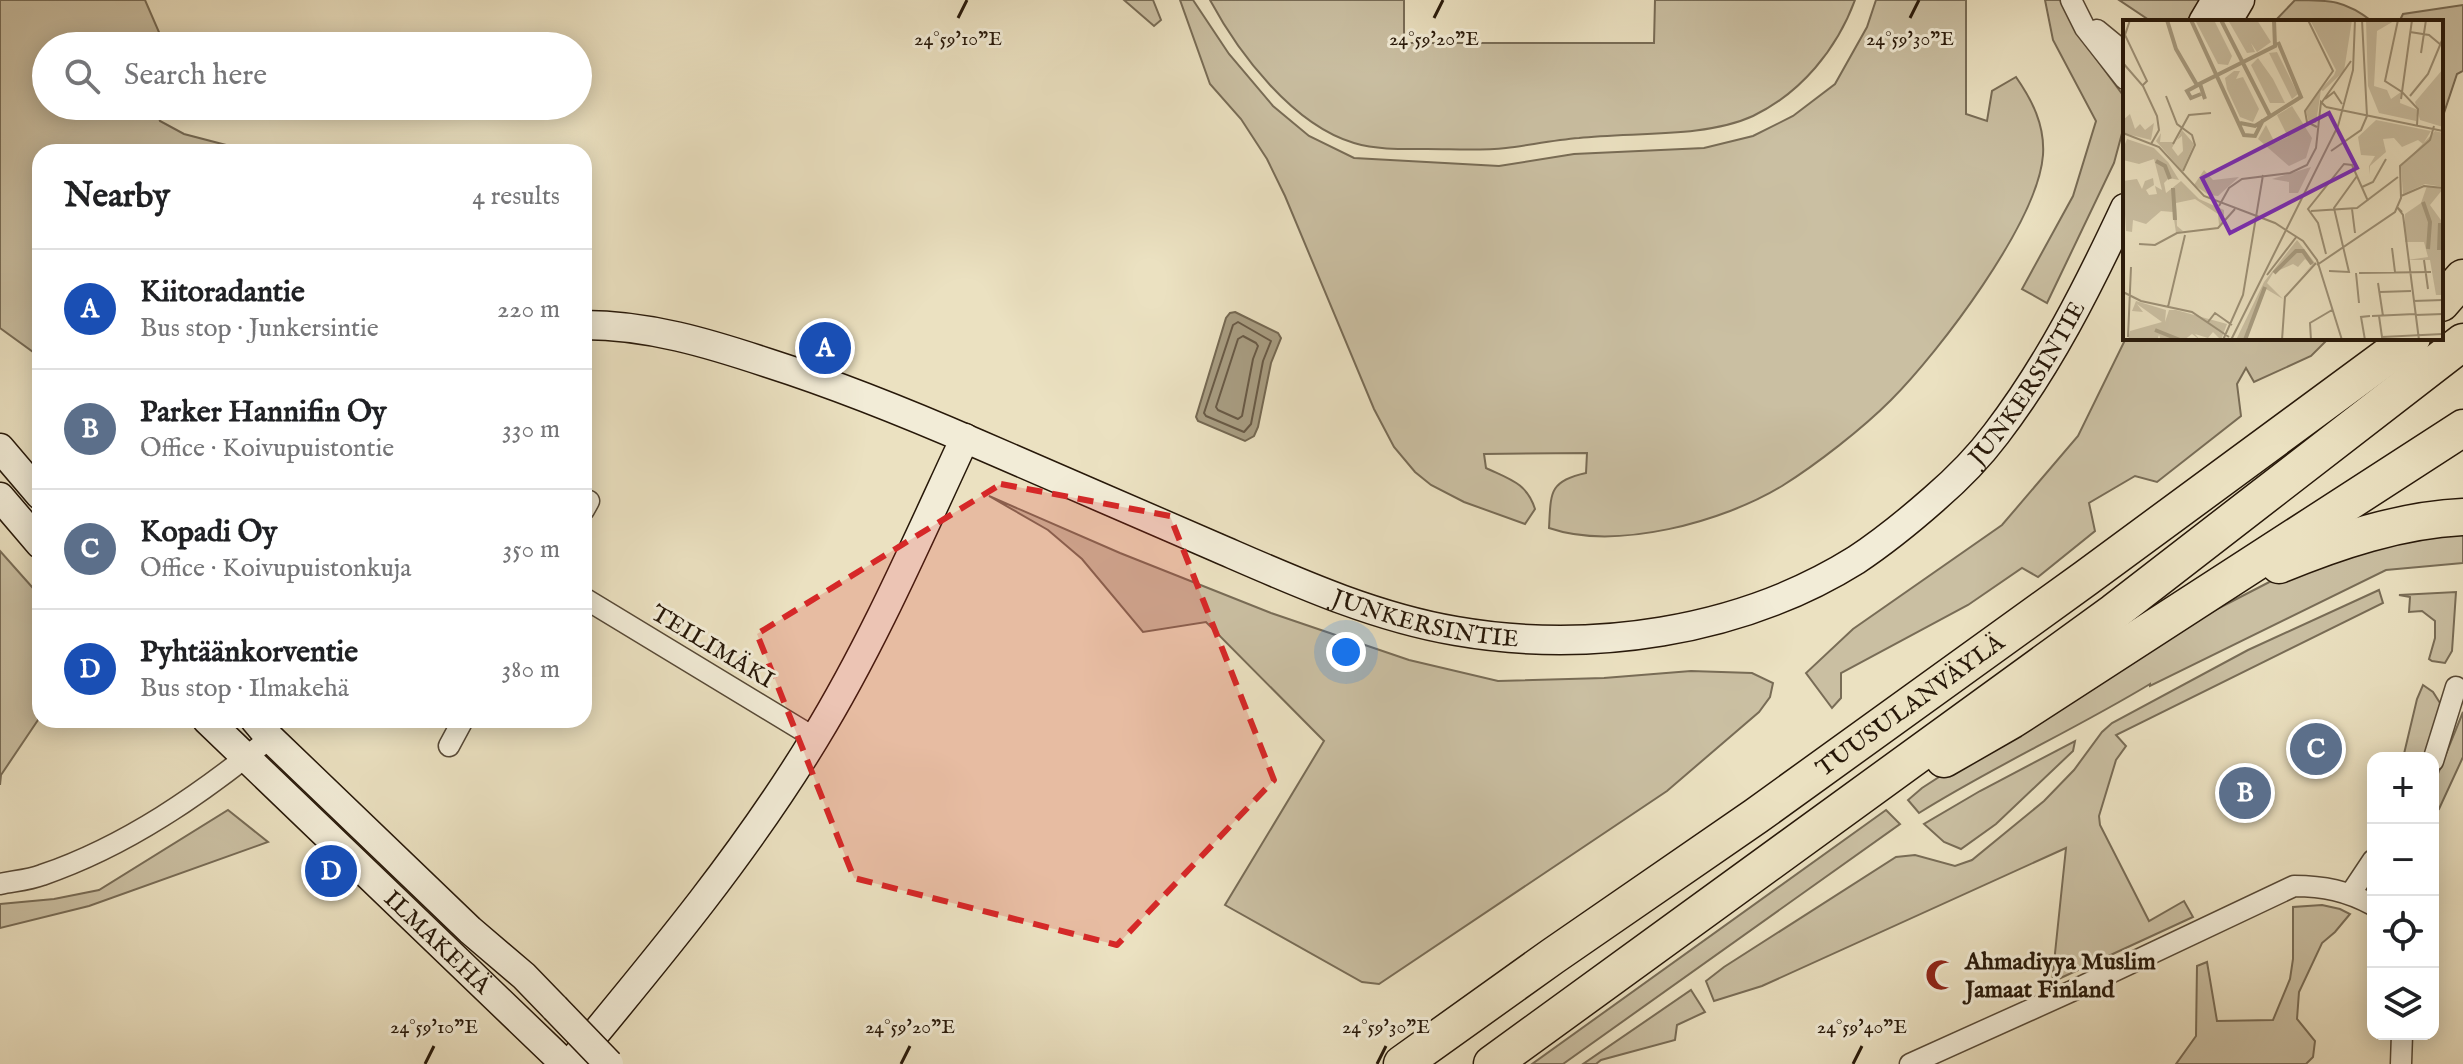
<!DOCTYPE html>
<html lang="en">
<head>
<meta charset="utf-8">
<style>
  body { margin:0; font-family:"IM FELL English",serif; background:#f2f2f2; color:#202124 }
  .controls { position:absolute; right:24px; bottom:24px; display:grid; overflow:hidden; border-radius:16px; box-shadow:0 4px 20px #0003 }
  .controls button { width:72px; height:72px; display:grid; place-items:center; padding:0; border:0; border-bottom:2px solid #e0e0e0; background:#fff; color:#202124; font:40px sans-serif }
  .you { position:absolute; left:1346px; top:652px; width:28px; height:28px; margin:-20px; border:6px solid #fff; border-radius:50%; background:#1a73e8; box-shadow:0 0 0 12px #1a73e833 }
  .badge { display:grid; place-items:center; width:52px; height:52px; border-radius:50%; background:#1a73e8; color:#fff; font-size:26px; font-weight:700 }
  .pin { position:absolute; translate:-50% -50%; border:4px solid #fff; box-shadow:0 2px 8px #0006 }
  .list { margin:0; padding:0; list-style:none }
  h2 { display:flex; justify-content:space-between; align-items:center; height:104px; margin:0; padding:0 32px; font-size:34px }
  h2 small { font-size:26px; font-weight:400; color:#757577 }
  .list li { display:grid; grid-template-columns:52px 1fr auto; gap:24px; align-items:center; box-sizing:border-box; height:120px; padding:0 32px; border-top:2px solid #e0e0e0 }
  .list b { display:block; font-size:30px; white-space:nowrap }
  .list p { margin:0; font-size:26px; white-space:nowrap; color:#757577 }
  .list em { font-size:26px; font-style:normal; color:#757577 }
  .icon { flex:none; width:44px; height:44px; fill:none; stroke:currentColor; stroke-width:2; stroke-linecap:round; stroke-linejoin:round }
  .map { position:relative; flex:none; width:2463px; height:1064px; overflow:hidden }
  .search { position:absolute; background:#fff; box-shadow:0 4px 20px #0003; left:32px; top:32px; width:560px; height:88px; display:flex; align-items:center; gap:20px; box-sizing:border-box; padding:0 28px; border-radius:44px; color:#757577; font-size:30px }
  .panel { position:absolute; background:#fff; box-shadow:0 4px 20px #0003; left:32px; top:144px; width:560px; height:584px; border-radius:24px }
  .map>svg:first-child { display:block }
  .green { fill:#cabfa2; stroke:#786c56; stroke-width:2 }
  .water { fill:#a89d82; stroke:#746852; stroke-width:2 }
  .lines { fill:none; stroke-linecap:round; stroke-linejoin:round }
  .shore { stroke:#685a46; stroke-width:2 }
  .street-casing { stroke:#584a37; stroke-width:23 }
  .secondary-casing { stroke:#271809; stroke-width:31 }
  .highway-casing { stroke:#271809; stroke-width:39 }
  .street { stroke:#f2ecd7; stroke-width:20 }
  .secondary { stroke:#f2ecd7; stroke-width:28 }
  .highway { stroke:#ebe1c1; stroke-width:36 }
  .secondary-bridge-casing { stroke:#271809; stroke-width:31; stroke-linecap:butt }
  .secondary-bridge { stroke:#f2ecd7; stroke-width:28 }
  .marked { fill:#d62828; fill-opacity:0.2; stroke:#d62828; stroke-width:6; stroke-dasharray:16 10; stroke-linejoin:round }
  .ticks { fill:none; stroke:#271809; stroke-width:3 }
  .labels { text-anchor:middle; stroke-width:6; stroke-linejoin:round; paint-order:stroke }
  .street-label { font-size:24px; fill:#271809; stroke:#f2ecd7 }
  .poi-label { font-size:24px; font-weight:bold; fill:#271809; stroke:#f2ecd7; text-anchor:start }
  .inset-river { fill:none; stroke:#a89d82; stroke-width:4 }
  .inset-road { fill:none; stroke:#9d9177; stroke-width:2 }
  .view { fill:#7b2cbf; fill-opacity:0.15; stroke:#7b2cbf; stroke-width:4 }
  .inset-edge { fill:none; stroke:#271809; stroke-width:4 }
  .ticks-label { font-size:20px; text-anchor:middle; fill:#271809; stroke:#f2ecd7; stroke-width:6; stroke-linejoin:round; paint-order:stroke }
</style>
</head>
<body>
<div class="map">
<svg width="2463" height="1064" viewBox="0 0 2463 1064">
  <rect width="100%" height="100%" fill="#ebe1c1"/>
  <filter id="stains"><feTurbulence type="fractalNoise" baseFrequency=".0025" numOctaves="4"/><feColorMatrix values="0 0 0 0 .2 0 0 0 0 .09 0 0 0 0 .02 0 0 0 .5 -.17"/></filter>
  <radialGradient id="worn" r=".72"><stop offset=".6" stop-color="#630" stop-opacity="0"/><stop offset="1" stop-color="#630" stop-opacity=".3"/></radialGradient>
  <!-- green -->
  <g class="green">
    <polygon points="0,0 145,0 165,46 46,46 46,106 155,106 160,121 184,134 226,145 234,152 40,152 40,357 0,328"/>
    <polygon points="1124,0 1153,0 1161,20 1154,26"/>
    <path d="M1180 0H1193L1229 54 1273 106 1309 136 1354 158 1499 166 1574 154 1704 148 1753 136 1793 116 1835 84 1867 27 1876 0H1966V114L1987 121 1992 91 2016 77C2032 100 2045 125 2043 155 2038 222 1939 352 1891 400 1862 429 1817 464 1782 486 1723 522 1616 551 1549 528 1551 494 1548 481 1586 473L1587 453 1484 454 1486 468C1509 479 1527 483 1535 509L1525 524 1464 502 1431 485 1415 472 1394 447 1374 409 1285 196 1267 159 1241 119 1210 84Z"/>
    <path d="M1210 0H1404V43H1654L1655 0H1855C1837 49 1801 93 1753 116 1705 138 1632 132 1579 138 1554 140 1530 145 1506 148 1480 151 1453 149 1427 149 1403 149 1378 150 1354 143 1293 125 1239 54 1210 0Z"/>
    <polygon points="2045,0 2060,0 2084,42 2125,98 2125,111 2124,126 2114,163 2047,303 2022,289 2073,196 2096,121 2053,40"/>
    <polygon points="2119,0 2204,0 2192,22 2152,22"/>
    <path d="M2295 0C2330 0 2345 0 2373 22H2274Z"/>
    <polygon points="2463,5 2463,71 2457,74 2441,122 2441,22 2399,22 2403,14"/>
    <polygon points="2126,338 2329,338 2311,356 2254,382 2246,368 2237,384 2241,416 2157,482 2135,476 2089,503 2095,531 2038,577 2022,568 1968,605 1841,673 1841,698 1832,708 1806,673 1853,629 2002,525 2078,436"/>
    <polygon points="989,496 1120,553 1271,613 1409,660 1498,681 1604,678 1691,671 1752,673 1773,683 1770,697 1759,712 1667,791 1379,984 1362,982 1225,905 1324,741 1206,622 1143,632 1082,559 1048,530"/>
    <path d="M2463 530V563L2386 570 2150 686V684C2074 730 1994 766 1919 813L1908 800 1922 788 2024 722 2219 608 2281 576 2322 559Z"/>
    <polygon points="0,551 40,596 40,717 1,775 0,785"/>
    <polygon points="2379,590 2383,603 2116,735 2126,746 2116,760 2099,816 2100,825 2149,921 2184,901 2193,917 2052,982 2066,848 1762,986 1714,1001 1706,981 1724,967 1896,857 1915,855 1955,866 1972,860 2044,801 2074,770 2102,732 2112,723 2248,650"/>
    <polygon points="2456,592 2452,651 2445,663 2432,661 2429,659 2435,638 2435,621 2422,611 2409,612 2410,597 2399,595"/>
    <polygon points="2423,685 2433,692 2440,703 2439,720 2425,758 2403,758 2417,699"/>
    <polygon points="2463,712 2463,757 2439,809 2433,807 2433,786"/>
    <polygon points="2075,741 2073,751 1996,824 1961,849 1944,842 1924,824 1980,791"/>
    <polygon points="228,810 268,842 89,906 0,928 0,904 54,899 99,890"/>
    <polygon points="1886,810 1900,824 1563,1064 1532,1064"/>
    <polygon points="2322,905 2340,909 2350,914 2335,932 2322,943 2299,992 2297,1019 2315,1041 2313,1057 2306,1064 2176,1064 2196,1036 2197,966 2207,962 2217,1021 2273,1020 2290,979 2293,959 2293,907"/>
    <polygon points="1691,990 1705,1012 1677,1025 1675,1040 1601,1060 1596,1064 1583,1064"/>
  </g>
  <!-- water -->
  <polygon class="water" points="1235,312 1278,333 1281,338 1271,363 1258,427 1254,436 1245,441 1198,421 1196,417 1226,318 1230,313"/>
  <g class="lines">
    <!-- shore -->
    <g class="shore">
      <polygon points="1238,322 1271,341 1263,361 1251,424 1244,432 1206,416 1204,413 1233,325"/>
      <polygon points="1243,336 1256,343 1258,346 1253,359 1242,416 1238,419 1218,410 1216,407 1238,339"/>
    </g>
    <defs>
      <g id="street">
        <polyline points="2071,0 2085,28 2125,79"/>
        <polyline points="2097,30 2125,53"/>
        <polyline points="584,510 589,501"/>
        <polyline points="584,598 815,738"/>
        <polyline points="449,746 463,720"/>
        <polyline points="2433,761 2456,687"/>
        <path d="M0 884C14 881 29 880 42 875 127 846 201 794 270 738"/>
        <polyline points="2351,893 2373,860"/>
        <path d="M1910 1064 2072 991 2294 886C2324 886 2347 891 2373 905"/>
        <polyline points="2401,1064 2402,1034"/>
      </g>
      <g id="secondary">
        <polyline points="2203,22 2216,0"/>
        <polyline points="2227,22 2240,0"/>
        <path id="s1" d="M584 325C648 325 708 343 768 363 840 386 909 414 978 444 1058 479 1138 513 1218 548 1294 581 1373 617 1456 631 1589 654 1739 633 1856 560 1883 542 1909 521 1934 499 1956 480 1978 458 1996 434 2049 365 2088 287 2125 208"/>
        <polyline points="0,448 40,495"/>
        <polyline points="0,497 40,544"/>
        <path id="s2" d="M207 720 565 1064"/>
        <polyline points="255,720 270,738 470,930 524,976 555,1008"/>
        <path d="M570 1064C657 959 744 855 815 738 873 643 918 539 965 438"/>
      </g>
      <g id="highway">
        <polyline points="2441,303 2463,278"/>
        <path d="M2279 565C2337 541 2400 520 2463 517"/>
        <polyline points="1944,759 2012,720 2463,428"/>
        <path id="s3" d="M1402 1064 1553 956 1756 816 2086 578 2412 338"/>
        <polyline points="1492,1064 2114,612 2463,342"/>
      </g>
    </defs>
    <!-- street casing -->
    <use href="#street" class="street-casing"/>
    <!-- secondary casing -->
    <use href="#secondary" class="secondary-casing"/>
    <!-- highway casing -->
    <use href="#highway" class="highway-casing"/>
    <!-- street -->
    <use href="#street" class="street"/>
    <!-- secondary -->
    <use href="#secondary" class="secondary"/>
    <!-- highway -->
    <use href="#highway" class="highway"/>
    <defs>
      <polyline id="secondary-bridge" points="555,1008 609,1064"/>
    </defs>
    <!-- secondary-bridge casing -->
    <use href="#secondary-bridge" class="secondary-bridge-casing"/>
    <!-- secondary-bridge -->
    <use href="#secondary-bridge" class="secondary-bridge"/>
  </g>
  <!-- marked area -->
  <path class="marked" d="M1001 484 1170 516 1274 780 1117 945 854 878 757 634Z"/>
  <!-- ticks -->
  <path class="ticks" d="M958 18 967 0M1434 18 1443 0M1910 18 1919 0M425 1064 434 1046M901 1064 910 1046M1377 1064 1386 1046M1853 1064 1862 1046"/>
  <!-- icons -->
  <defs>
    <symbol id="mosque-bare" viewBox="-9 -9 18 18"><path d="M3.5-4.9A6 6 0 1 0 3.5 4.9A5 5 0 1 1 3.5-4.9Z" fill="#8f2418" stroke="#f2ecd7" stroke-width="2.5" paint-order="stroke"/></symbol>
  </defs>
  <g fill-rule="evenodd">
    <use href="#mosque-bare" x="1919" y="953" width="44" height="44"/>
  </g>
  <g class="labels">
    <!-- street labels -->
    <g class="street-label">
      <text dy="8" stroke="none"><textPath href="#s1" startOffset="1592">JUNKERSINTIE</textPath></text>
      <text dy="8" stroke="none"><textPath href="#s1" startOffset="896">JUNKERSINTIE</textPath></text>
      <text transform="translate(713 646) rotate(31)" y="8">TEILIMÄKI</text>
      <text dy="8" stroke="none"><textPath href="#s3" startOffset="622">TUUSULANVÄYLÄ</textPath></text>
      <text dy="8" stroke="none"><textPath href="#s2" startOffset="320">ILMAKEHÄ</textPath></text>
    </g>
    <!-- poi labels -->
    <g class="poi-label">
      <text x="1965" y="969">Ahmadiyya Muslim<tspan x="1965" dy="28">Jamaat Finland</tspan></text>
    </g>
  </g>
  <!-- overview -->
  <g transform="translate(2123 20)">
    <rect width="320" height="320" fill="#ebe1c1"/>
    <path d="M72 0H91L109 36 105 45 95 44ZM105 0H134L148 22 134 32 128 23 132 32 124 33ZM187 0H229L221 51 200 71 198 70 193 103H186L183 91 198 69 211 55 213 50ZM243 0 271 1 254 11 251 66 264 70 268 79 278 72 277 83 295 90 293 101 256 93 245 66ZM154 32 175 74 169 79 146 33ZM135 38 150 59 162 83H147L128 45ZM320 49V107L297 100 292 82ZM111 51H117L113 59 120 57 136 89 130 102 117 97 104 69 102 58ZM169 86 189 118 183 138 166 146 135 119 143 105 152 123 165 117 154 95ZM7 94 12 109 17 104 22 110 31 103 28 120 0 113V100ZM253 100 308 111 300 124 295 120 279 127 271 118 260 119 263 132 247 146 246 155V146L252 136 238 135 235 117ZM59 110 71 124 59 151 33 121 38 113 37 122H52L49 128 55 136 60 131 59 116 54 120ZM312 111 320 113V167L302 164 280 174 278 146ZM2 119V124L4 119 31 128 45 142 56 160 46 158 41 163 43 173 58 161 76 179 101 190V202L96 205 95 194 72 179 53 183 54 206 60 211 53 213 50 192 38 191 23 204 10 200 9 212 3 211 0 161 14 159 19 169 22 161 30 158 31 165 23 170 26 175 34 174 32 166 39 170 31 139 16 144 0 140V125ZM188 147 175 173H166V162L149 159ZM81 150 90 160 116 157 95 176 86 175 71 165ZM304 166 320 169 307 185 320 203V275H313L307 240H284L305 237 301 222H282V194L298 183ZM174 220 192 243 178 256 189 245 182 239 175 247 170 244 150 253 144 263 160 279 143 269 124 309V320H113L141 262ZM13 281 43 290 42 302 46 290H53L104 304 98 320 90 312 85 318 72 314 77 320 69 314 61 320H38L36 315 34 320H5L7 311 39 302 14 284 20 292 9 291Z" fill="#cabfa2"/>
    <path class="inset-river" d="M44 0 53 29 74 65 152 26 151 0M68 0 121 115 132 116 140 100M98 0 148 98M78 74 68 78 64 71 77 64 82 79M117 103 132 106 178 77 155 22M33 141 42 146 47 159M50 168 52 200M300 182 307 202 305 229M316 230 317 203M151 253 173 231H180L189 244M32 310 57 320M122 320 142 267"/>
    <path class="inset-road" d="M7 0 2 15 24 61 19 66M185 0 210 51 182 91 184 102 194 107M239 0 244 96M275 0 262 61 279 72 278 79M289 0 279 72 295 89 294 105M287 12 306 15 318 25M298 33 303 0M0 43 20 66 34 96 36 110 28 124M43 76 54 104 69 115 72 125 60 151M287 76 305 54 320 18M202 79 211 72 219 84M199 82 228 41M203 87 320 111M0 113 36 127 81 176 152 203 180 221 194 240 219 320M50 124 66 95 88 93M208 131 238 110 244 96M239 167 250 162 263 139M278 176 301 166 320 168M96 186 106 168 119 159 167 153 184 145 193 128 198 82 203 87M229 189 232 213M188 191 234 188 275 157M279 192 274 187 280 195 296 320M16 224 32 225 54 213 95 208 112 189M269 228 272 252M203 234 195 203 185 189 221 144 229 145 245 181M301 240 305 269M194 245 272 192 278 178 277 146 307 120 311 106M206 251 226 252 211 188 234 156M233 253 236 283M236 253 308 252M144 255 174 216M255 263 260 296M0 272 18 281 69 292 106 317M257 272 288 271M290 281 320 280M45 287 62 215M292 295 320 294M249 296 292 294M256 296 259 317 320 314M85 302 92 293 109 305M5 317 8 247M100 320 120 275 140 155M108 320 215 106 230 50 232 0M159 320 162 277 193 243M188 320 187 303 209 290M242 320 238 297 247 296"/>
    <path class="view" d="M206 93 234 148 107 213 79 158Z"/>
    <rect width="320" height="320" class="inset-edge"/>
  </g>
  <g class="ticks-label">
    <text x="958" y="45">24°59'10"E</text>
    <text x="1434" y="45">24°59'20"E</text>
    <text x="1910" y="45">24°59'30"E</text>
    <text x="434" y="1033">24°59'10"E</text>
    <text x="910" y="1033">24°59'20"E</text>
    <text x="1386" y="1033">24°59'30"E</text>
    <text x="1862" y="1033">24°59'40"E</text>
  </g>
  <rect width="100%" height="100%" filter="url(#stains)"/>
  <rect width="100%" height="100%" fill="url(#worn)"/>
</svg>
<div class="controls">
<button>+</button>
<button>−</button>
<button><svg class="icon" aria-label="locate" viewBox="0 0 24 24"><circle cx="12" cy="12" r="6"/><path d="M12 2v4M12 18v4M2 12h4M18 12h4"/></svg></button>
<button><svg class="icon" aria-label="layers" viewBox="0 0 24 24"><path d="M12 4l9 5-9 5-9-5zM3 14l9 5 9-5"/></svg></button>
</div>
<div class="you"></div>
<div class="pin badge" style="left:825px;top:348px;background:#1a4fb4">A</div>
<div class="pin badge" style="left:2245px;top:793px;background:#5c6f8a">B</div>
<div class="pin badge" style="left:2316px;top:749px;background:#5c6f8a">C</div>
<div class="pin badge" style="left:331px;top:871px;background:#1a4fb4">D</div>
<div class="search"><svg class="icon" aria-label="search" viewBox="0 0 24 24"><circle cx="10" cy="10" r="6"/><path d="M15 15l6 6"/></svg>Search here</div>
<section class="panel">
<h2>Nearby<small>4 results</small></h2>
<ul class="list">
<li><span class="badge" style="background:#1a4fb4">A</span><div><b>Kiitoradantie</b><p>Bus stop · Junkersintie</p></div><em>220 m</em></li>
<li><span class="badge" style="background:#5c6f8a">B</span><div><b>Parker Hannifin Oy</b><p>Office · Koivupuistontie</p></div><em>330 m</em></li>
<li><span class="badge" style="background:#5c6f8a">C</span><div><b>Kopadi Oy</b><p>Office · Koivupuistonkuja</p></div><em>350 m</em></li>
<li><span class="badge" style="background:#1a4fb4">D</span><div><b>Pyhtäänkorventie</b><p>Bus stop · Ilmakehä</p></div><em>380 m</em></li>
</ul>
</section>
</div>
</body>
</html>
